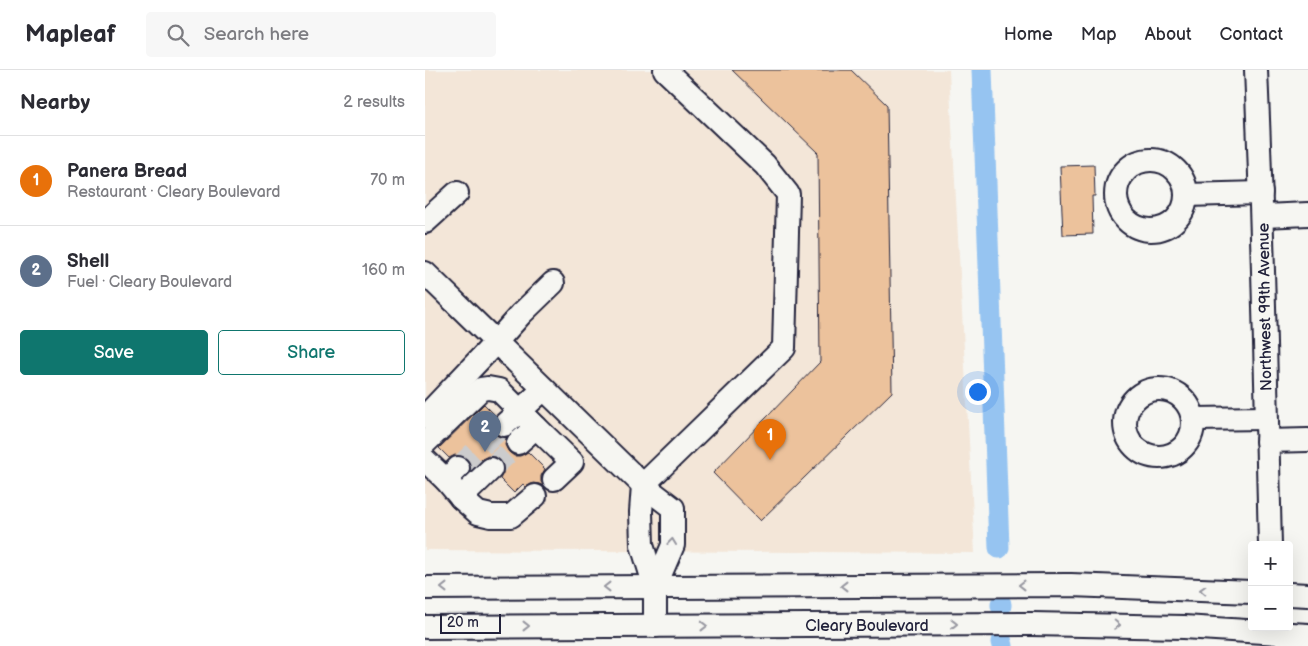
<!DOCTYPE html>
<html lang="en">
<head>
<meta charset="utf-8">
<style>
  body { margin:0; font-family:"Balsamiq Sans",sans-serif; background:#f7f7f7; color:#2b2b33 }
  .controls { position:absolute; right:15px; bottom:15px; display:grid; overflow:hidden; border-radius:5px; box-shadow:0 5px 20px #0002 }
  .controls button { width:45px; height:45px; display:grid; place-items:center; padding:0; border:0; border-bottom:1px solid #e1e1e2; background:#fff; color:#2b2b33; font:25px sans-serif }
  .scale { position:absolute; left:15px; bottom:12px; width:61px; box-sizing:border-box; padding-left:5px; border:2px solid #22223b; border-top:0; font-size:14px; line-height:18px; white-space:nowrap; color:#22223b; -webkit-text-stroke:4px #f6f6f2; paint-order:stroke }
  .you { position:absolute; left:552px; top:321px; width:18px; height:18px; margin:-12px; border:4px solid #fff; border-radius:50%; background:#1a73e8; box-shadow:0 0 0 8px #1a73e833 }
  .badge { display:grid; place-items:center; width:32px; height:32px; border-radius:50%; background:#0f766e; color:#fff; font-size:16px; font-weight:700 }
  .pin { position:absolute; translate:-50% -41px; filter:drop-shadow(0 1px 2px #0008) }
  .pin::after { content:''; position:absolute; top:26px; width:18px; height:15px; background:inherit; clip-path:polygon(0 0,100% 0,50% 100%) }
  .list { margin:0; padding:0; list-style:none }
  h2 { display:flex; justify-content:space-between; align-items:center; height:65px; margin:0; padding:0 20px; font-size:21px }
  h2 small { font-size:16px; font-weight:400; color:#7c7c81 }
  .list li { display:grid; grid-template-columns:32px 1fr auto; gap:15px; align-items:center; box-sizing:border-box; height:90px; padding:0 20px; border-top:1px solid #e1e1e2 }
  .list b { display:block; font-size:19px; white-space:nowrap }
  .list p { margin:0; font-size:16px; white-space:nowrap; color:#7c7c81 }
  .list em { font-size:16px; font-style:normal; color:#7c7c81 }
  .actions { display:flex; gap:10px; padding:15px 20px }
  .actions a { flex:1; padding:11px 0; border:1px solid #0f766e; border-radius:5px; text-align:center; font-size:18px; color:#0f766e }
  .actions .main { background:#0f766e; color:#fff }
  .icon { flex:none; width:28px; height:28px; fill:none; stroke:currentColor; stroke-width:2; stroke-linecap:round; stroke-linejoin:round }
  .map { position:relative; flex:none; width:883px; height:576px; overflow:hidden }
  header { display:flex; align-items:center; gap:30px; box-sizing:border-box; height:70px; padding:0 25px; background:#fff; border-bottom:1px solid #e1e1e2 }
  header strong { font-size:24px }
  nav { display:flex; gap:28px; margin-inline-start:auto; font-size:18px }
  .search { width:350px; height:45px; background:#f7f7f7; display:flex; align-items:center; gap:12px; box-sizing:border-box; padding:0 18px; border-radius:5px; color:#7c7c81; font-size:19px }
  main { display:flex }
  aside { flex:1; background:#fff }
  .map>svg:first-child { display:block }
  .built { fill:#f3e6d8 }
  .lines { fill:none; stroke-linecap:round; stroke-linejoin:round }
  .canal { stroke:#96c4f1; stroke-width:21 }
  .building { fill:#ecc29c; stroke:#22223b }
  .minor-tunnel { stroke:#cccccd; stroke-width:22; stroke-dasharray:22 11; stroke-linecap:butt }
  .minor-casing { stroke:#22223b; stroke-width:26 }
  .minor { stroke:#f6f6f2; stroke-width:22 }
  .oneway { stroke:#9797a0 }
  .labels { text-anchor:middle; stroke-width:4; stroke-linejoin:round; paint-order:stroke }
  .street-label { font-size:16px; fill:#22223b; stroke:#f6f6f2 }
</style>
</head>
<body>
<header>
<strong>Mapleaf</strong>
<div class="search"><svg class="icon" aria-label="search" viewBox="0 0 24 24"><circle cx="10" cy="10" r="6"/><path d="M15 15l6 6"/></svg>Search here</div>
<nav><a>Home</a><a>Map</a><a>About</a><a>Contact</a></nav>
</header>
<main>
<aside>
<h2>Nearby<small>2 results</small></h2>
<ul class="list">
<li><span class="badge" style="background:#e8710a">1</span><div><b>Panera Bread</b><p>Restaurant · Cleary Boulevard</p></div><em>70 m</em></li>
<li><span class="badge" style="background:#5c6f8a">2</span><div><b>Shell</b><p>Fuel · Cleary Boulevard</p></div><em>160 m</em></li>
</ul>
<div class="actions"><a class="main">Save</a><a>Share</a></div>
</aside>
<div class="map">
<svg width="883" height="576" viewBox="0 0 883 576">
  <rect width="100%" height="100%" fill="#f6f6f2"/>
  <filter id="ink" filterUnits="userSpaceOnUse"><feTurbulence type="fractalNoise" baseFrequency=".02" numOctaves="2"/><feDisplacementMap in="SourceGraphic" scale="10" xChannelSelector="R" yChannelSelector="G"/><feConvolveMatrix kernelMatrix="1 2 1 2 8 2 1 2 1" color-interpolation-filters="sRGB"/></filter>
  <g filter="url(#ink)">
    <!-- built -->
    <polygon class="built" points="0,0 524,0 550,483 0,480"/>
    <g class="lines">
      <!-- canal -->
      <g class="canal">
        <polyline points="557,0 574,478"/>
        <polyline points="576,534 576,536"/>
        <polyline points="577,572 578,576"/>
      </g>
    </g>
    <!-- building -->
    <g class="building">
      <polygon points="307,0 426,0 462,35 467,322 335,451 288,403 395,292 393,83"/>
      <polygon points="669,95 670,126 667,126 668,164 638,165 635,96"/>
      <polygon points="59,334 70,345 66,351 66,358 70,364 74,367 81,368 80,375 84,382 89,386 95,386 103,382 120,399 116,406 116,412 119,416 114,414 108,413 101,417 98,414 89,423 75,409 78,403 79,396 76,390 70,387 63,386 57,389 46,400 45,394 42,388 37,386 30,385 24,388 14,378"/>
    </g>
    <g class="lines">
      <!-- minor-tunnel -->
      <g class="minor-tunnel">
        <polyline points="33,398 79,355"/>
        <polyline points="66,399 93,373"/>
      </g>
      <defs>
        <g id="minor">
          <path d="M831 0C838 158 841 316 845 475"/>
          <circle cx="726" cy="125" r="35"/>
          <polyline points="761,125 836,123"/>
          <polyline points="837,146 883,144"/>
          <polyline points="0,152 32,123"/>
          <polyline points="0,203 218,415 248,438 248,475 230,517"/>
          <circle cx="734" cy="353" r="34"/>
          <polyline points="0,347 71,272 96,244 128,213"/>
          <polyline points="768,349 841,348"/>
          <polyline points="79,355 119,319"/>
          <polyline points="111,357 147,392 129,409"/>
          <polyline points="842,371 883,370"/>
          <polyline points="0,373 56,319 63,318 74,320 111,357 93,373"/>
          <polyline points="0,390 21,410 33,398"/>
          <polyline points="21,410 36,428 66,399"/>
          <polyline points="36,428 53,443 66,446 86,446 110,426"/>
          <polyline points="0,518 646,515 827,522"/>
          <polyline points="864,524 883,525"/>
          <polyline points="230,556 230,517 217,475 216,442 218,415 359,278 363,124 340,95 240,0"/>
          <polyline points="0,557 607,554 759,557 883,565"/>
        </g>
      </defs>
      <!-- minor casing -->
      <use href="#minor" class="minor-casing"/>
      <!-- minor -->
      <use href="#minor" class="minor"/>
    </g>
    <!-- one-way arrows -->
    <defs><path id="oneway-chevron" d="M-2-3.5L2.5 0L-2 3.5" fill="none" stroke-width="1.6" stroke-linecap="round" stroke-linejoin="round" transform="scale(1.25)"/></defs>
    <g class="oneway">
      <use href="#oneway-chevron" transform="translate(247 472) rotate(-84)"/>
      <use href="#oneway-chevron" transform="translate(597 515) rotate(180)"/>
      <use href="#oneway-chevron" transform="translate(419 516) rotate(180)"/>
      <use href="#oneway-chevron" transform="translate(182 517) rotate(180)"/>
      <use href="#oneway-chevron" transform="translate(19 518) rotate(180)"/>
      <use href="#oneway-chevron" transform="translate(778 520) rotate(-177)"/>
      <use href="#oneway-chevron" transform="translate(529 554)"/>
      <use href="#oneway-chevron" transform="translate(692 555) rotate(2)"/>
      <use href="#oneway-chevron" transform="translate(101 556)"/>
      <use href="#oneway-chevron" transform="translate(279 556)"/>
    </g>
  </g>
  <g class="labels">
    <!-- street labels -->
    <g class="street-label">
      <text transform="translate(839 237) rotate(-91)" y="6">Northwest 99th Avenue</text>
      <text x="442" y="561">Cleary Boulevard</text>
    </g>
  </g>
</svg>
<div class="controls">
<button>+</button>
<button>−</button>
</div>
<div class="scale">20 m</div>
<div class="you"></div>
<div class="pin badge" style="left:345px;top:390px;background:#e8710a">1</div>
<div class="pin badge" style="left:60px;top:382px;background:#5c6f8a">2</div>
</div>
</main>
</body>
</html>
